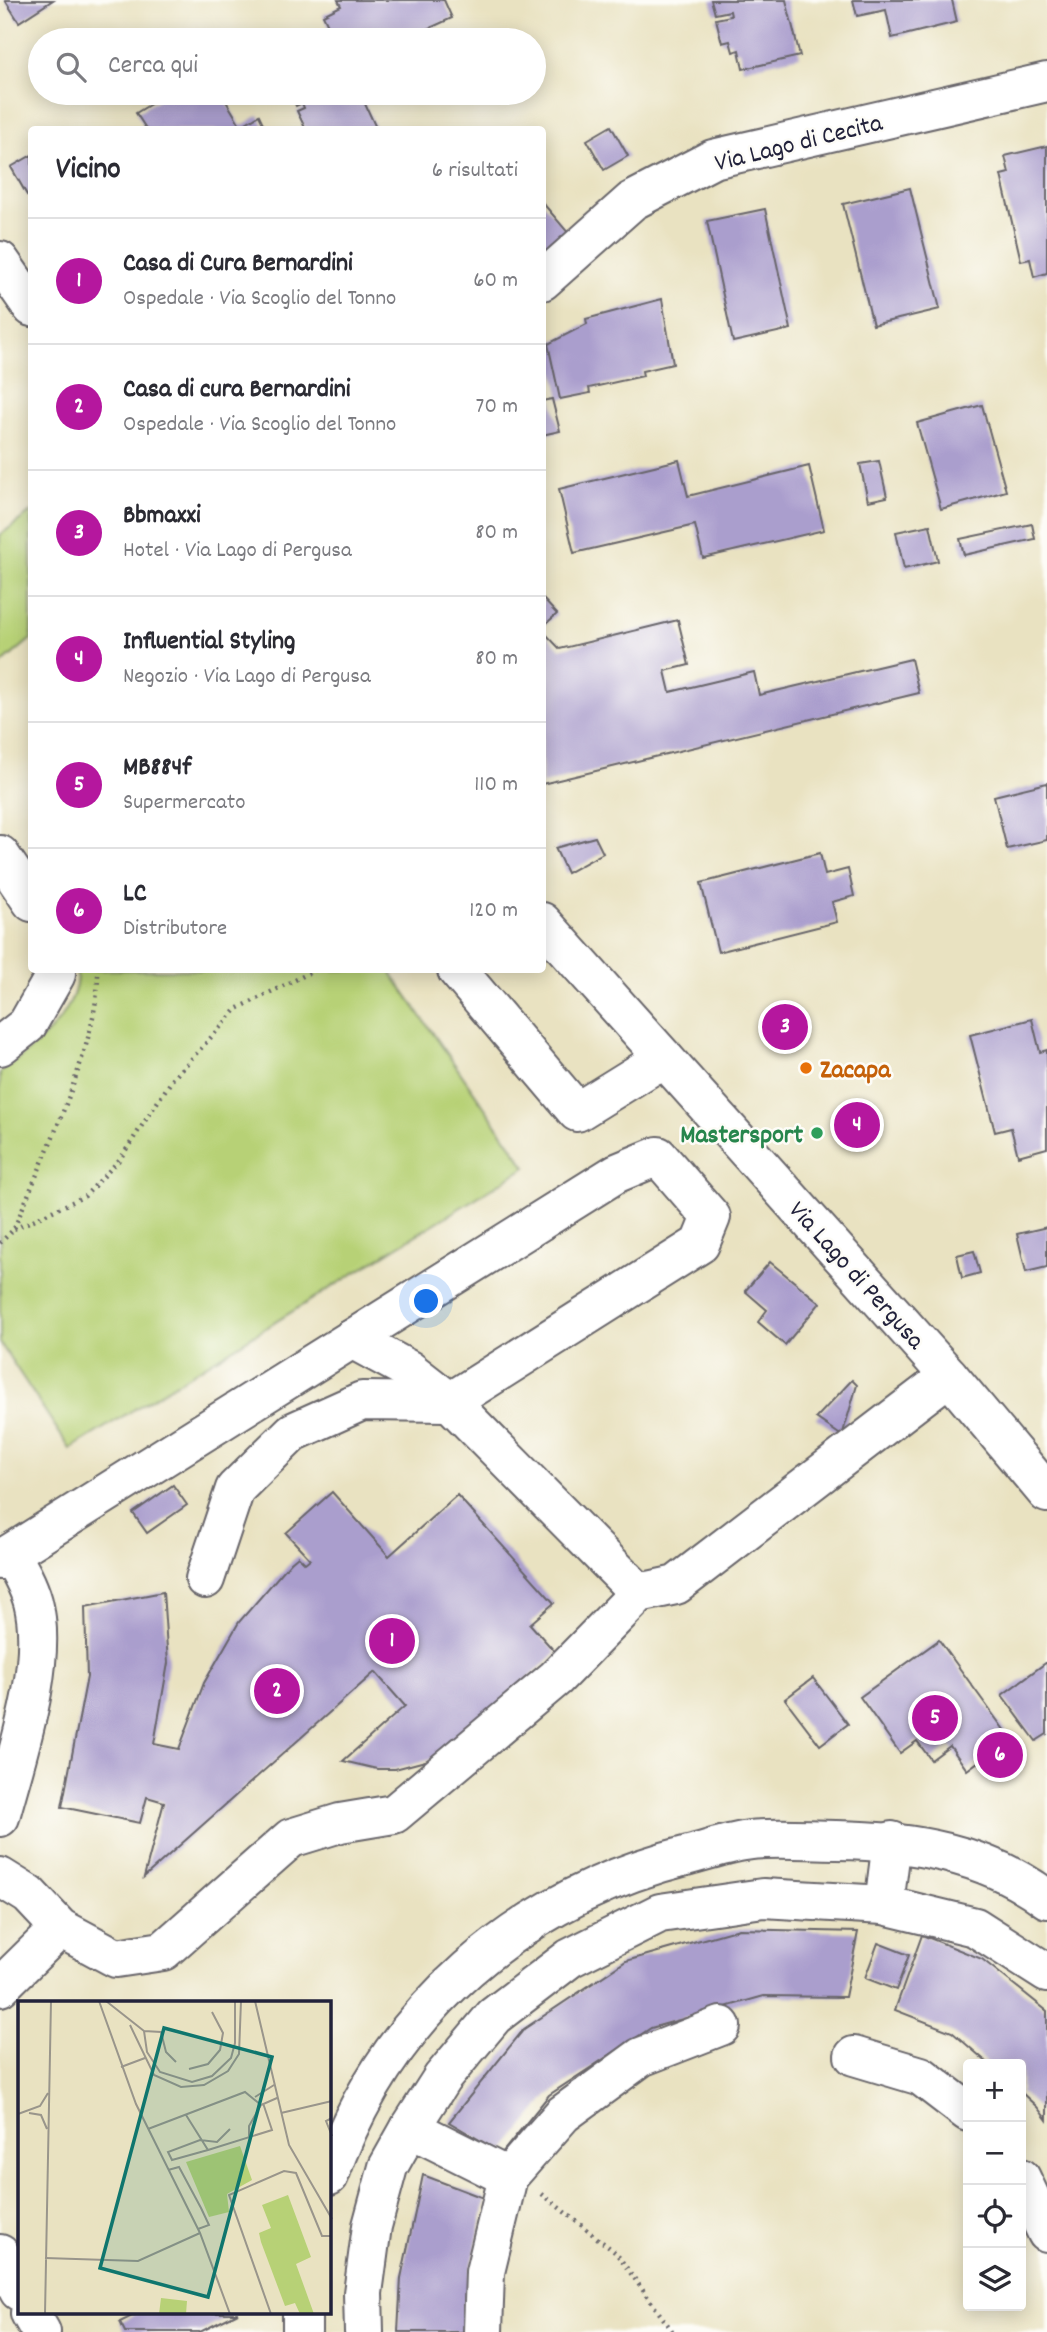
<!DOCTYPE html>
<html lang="it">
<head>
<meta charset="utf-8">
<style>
  body { margin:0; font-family:Dekko,sans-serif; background:#f2f2f3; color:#2b2b33 }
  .controls { position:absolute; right:21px; bottom:21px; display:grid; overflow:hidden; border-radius:7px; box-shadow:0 4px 18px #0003 }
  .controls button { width:63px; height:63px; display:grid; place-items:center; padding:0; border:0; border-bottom:2px solid #e1e1e2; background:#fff; color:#2b2b33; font:35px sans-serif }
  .you { position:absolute; left:427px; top:1302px; width:24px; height:24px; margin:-18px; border:5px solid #fff; border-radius:50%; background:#1a73e8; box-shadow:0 0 0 10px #1a73e833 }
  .badge { display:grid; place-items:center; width:46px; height:46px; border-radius:50%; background:#b5179e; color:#fff; font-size:23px; font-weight:700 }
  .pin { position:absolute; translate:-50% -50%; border:4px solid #fff; box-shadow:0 2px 7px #0006 }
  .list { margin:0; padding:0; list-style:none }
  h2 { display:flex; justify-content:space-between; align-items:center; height:91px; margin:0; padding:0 28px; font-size:30px }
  h2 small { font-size:23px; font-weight:400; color:#7c7c81 }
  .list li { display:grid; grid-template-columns:46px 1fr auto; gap:21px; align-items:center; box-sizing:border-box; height:126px; padding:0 28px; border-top:2px solid #e1e1e2 }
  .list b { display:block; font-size:26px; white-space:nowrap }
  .list p { margin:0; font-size:23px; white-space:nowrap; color:#7c7c81 }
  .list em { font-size:23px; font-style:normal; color:#7c7c81 }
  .icon { flex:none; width:38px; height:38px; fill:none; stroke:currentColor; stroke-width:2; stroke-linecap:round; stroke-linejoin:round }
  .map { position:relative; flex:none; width:1047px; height:2332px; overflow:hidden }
  .search { position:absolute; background:#fff; box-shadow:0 4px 18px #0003; left:28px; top:28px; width:518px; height:77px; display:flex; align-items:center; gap:18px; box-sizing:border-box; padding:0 24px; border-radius:38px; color:#7c7c81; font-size:26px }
  .panel { position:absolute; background:#fff; box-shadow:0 4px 18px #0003; left:28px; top:126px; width:518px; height:847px; border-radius:7px }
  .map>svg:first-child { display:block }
  .grass { fill:#b7d176; stroke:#6c7a58; stroke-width:2 }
  .building { fill:#aa9ecd }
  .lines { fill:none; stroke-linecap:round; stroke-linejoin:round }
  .minor-casing { stroke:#68656a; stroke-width:42 }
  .path { stroke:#68656a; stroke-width:4.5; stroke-dasharray:2 5; stroke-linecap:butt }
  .minor { stroke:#fff; stroke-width:38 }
  .food-dot { fill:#e8710a; stroke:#fdfcf7; stroke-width:2.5 }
  .leisure-dot { fill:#2e9e5b; stroke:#fdfcf7; stroke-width:2.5 }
  .labels { text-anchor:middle; stroke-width:5; stroke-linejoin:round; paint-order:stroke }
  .street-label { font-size:26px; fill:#22223b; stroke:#fdfcf7 }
  .food-label { font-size:26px; font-weight:bold; fill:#c56008; stroke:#fdfcf7; text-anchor:start }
  .leisure-label { font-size:26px; font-weight:bold; fill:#27864d; stroke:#fdfcf7; text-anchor:end }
  .inset-road { fill:none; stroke:#99958b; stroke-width:2 }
  .view { fill:#0f766e; fill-opacity:0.15; stroke:#0f766e; stroke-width:3.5 }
  .inset-edge { fill:none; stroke:#22223b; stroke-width:3.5 }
</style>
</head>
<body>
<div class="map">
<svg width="1047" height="2332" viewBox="0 0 1047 2332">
  <rect width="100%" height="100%" fill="#fdfcf7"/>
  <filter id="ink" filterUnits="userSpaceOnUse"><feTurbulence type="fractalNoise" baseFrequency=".0143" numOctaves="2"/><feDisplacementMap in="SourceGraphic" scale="14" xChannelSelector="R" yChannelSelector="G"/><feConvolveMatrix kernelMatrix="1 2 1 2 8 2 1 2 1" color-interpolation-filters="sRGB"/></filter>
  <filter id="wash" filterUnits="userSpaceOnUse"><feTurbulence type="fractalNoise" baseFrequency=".00686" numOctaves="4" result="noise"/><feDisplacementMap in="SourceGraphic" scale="28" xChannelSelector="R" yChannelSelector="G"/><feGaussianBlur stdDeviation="1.57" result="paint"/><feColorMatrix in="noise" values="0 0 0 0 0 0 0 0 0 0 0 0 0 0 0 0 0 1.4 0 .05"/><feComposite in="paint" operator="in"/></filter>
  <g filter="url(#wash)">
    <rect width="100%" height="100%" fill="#e9e2c1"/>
    <!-- grass -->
    <g class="grass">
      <polygon points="31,512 31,639 0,665 0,535"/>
      <path d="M77 970H389L526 1167 70 1449 0 1343V1073C32 1048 79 1016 77 970Z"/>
    </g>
    <g id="blocks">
      <!-- building -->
      <g class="building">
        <polygon points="5,0 53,0 19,22"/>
        <polygon points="338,0 444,0 452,18 404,40 305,40 330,29 323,15 341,6"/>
        <polygon points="711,0 786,0 800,56 743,69 739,50 733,52 730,41 722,43 716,19 731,16 730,11 715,14"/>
        <polygon points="853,0 952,0 957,22 892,38 886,10 857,16"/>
        <polygon points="169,93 221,93 241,126 259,115 266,130 147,130 136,113"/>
        <polygon points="290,93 360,93 377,130 306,130 297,111 304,108 302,103 296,106"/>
        <polygon points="611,126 628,156 604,170 587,140"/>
        <polygon points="1047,146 1047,273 1034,277 1030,259 1021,261 1001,175 1009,173 1005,156"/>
        <polygon points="32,155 32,192 27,195 11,167"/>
        <polygon points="910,188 940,309 873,325 843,204"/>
        <polygon points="542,202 570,235 547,254 542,248"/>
        <polygon points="765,209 791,329 733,342 707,221"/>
        <polygon points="662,299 673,364 642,371 643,376 589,388 590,393 560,399 548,344 587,324 586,319"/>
        <polygon points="552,399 560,431 542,435 542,401"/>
        <polygon points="982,405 1006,491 941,509 917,423"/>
        <polygon points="679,460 688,496 809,466 824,530 703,558 695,525 574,553 559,489"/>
        <polygon points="879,461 887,497 868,501 860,464"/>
        <polygon points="1032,524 1035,539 964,555 960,539"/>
        <polygon points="930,525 938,561 904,569 896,532"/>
        <polygon points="542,598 557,614 542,627"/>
        <polygon points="678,620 689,665 665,671 670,692 754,672 759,695 911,659 919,693 542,784 542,630 560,649"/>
        <polygon points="1047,783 1047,840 1007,849 994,796"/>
        <polygon points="595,837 603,853 567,873 555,848"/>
        <polygon points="820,853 825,875 848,869 854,896 832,902 837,922 718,952 701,883"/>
        <polygon points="1032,1019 1040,1052 1047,1050 1047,1148 1018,1156 1011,1128 995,1132 970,1035"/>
        <polygon points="1047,1227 1047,1267 1026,1272 1017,1234"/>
        <polygon points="974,1251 980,1273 962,1278 957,1255"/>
        <polygon points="770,1262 820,1303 785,1345 758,1322 767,1310 745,1291"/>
        <polygon points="852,1380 857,1385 842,1436 816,1418"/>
        <polygon points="173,1485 187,1505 147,1533 133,1513"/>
        <polygon points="332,1492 389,1556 457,1495 554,1603 530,1624 556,1653 444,1752 429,1760 395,1769 377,1769 343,1761 405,1706 375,1672 144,1877 164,1802 147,1797 140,1823 62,1807 87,1677 85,1607 163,1592 168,1663 154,1744 179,1749 204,1683 239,1622 291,1562 298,1556 305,1563 310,1559 286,1533"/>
        <polygon points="939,1640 1010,1738 967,1770 950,1746 931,1760 917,1741 900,1753 860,1697"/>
        <polygon points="1047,1662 1047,1734 1036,1741 1002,1695"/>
        <polygon points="813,1678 848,1724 820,1745 785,1699"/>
        <polygon points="739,1929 858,1932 845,1997 764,1996 651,2028 549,2095 502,2153 449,2122 524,2029 626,1961"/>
        <polygon points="922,1935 982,1959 1047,2011 1047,2120 1037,2107 1021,2092 1021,2064 989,2064 952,2032 895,2010"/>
        <polygon points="878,1943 909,1955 896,1990 865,1978"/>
        <polygon points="423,2175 486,2199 467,2288 463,2312 465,2332 398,2332 401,2278"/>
        <polygon points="138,2313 238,2313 200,2332 125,2332 120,2322"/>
      </g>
    </g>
  </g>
  <g filter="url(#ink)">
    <use href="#blocks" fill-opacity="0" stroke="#68656a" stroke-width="2"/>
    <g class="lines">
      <defs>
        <g id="minor">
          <polyline points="0,261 32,307"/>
          <polyline points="542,281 632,201 713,159 1047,82"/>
          <polyline points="0,855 32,902"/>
          <polyline points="542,922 949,1376 1047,1493"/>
          <polyline points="457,970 577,1112 664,1058"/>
          <polyline points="0,1046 27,1025 56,974 56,970"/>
          <polyline points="0,1560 352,1339 409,1370 450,1402 639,1593"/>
          <polyline points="205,1579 235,1489 293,1432 362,1401 450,1402 700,1244 711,1217 658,1156 617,1173 352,1339"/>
          <path d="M0 1817C16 1757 49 1663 33 1602 28 1584 19 1569 10 1554"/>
          <polyline points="0,1877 29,1895 60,1928 116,1958 163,1951 291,1838 340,1823 394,1814 556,1678 639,1593 676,1585 949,1376"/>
          <polyline points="884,1905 892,1841"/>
          <polyline points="0,1987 60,1928"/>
          <polyline points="854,2056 921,2076 968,2112"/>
          <polyline points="410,2128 508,2177"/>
          <path d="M329 2176C388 2010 520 1897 689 1855 709 1850 731 1842 751 1840 779 1837 809 1840 836 1840 910 1841 987 1853 1047 1899"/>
          <polyline points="1021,2178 1047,2233"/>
          <polyline points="0,2254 19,2291"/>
          <polyline points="30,2313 41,2332"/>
          <polyline points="302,2332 302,2313"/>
          <polyline points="364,2332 363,2293 372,2226 388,2167 410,2128 442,2078 494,2016 570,1958 660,1913 763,1898 884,1905 975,1927 1047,1973"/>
          <polyline points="483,2332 485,2272 508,2177 563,2114 641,2057 721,2026"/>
        </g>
      </defs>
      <!-- minor casing -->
      <use href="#minor" class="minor-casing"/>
      <!-- path -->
      <g class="path">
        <polyline points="14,1229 85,1196 120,1159 172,1080 237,1009 315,970"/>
        <path d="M0 1243 14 1229C42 1159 98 1047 98 974"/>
        <polyline points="542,2194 616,2253 673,2332"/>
      </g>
      <!-- minor -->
      <use href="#minor" class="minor"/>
    </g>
  </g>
  <!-- markers -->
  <circle class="food-dot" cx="806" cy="1068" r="7"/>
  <circle class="leisure-dot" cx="817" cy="1133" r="7"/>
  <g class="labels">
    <!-- street labels -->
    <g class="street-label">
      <text transform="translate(798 141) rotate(-14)" y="9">Via Lago di Cecita</text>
      <text transform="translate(858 1274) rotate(48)" y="9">Via Lago di Pergusa</text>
    </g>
    <!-- food labels -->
    <g class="food-label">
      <text x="820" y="1077">Zacapa</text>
    </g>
    <!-- leisure labels -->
    <g class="leisure-label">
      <text x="803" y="1142">Mastersport</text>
    </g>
  </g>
  <!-- overview -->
  <g transform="translate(18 2001)">
    <rect width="313" height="313" fill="#e9e2c1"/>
    <path d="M222 145 234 179 209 193 211 211 191 216 168 161ZM143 297 169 300 168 313H141Z" fill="#b7d176"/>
    <path d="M270 194 293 256 278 263 296 313H282L277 302 267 305 243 241 241 232 253 227 244 204Z" fill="#b7d176"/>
    <path class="inset-road" d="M81 0 118 103 182 232 212 313M88 0 126 30 129 51 142 71 174 81 194 75 213 57 217 42V0M237 0 271 144 314 218M112 24 136 74 163 86 186 84 210 70 221 53 223 0M126 30 143 31 148 51 158 61M103 66 127 57M171 68 190 63 202 49 205 32 194 11M237 96 256 84M11 112 23 114 29 128M263 112 314 100M0 113 22 105 30 92M168 114 190 149 254 129 245 102M314 117 308 120 314 135M130 128 227 91 243 104M231 136V125L243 104 259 97M190 149 154 159 150 151 182 139 199 141 212 128M150 169 161 166 183 207 191 224 180 228M27 257 120 260 182 232M27 313 33 0M253 313 211 194 266 170 278 172 304 235H314"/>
    <path class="view" d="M146 27 254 56 190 296 82 267Z"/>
    <rect width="313" height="313" class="inset-edge"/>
  </g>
</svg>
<div class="controls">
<button>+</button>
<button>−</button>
<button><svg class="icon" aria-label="locate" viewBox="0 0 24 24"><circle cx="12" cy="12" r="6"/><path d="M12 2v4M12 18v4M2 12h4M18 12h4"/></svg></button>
<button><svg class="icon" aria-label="layers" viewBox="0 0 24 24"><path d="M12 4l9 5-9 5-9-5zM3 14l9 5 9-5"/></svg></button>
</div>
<div class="you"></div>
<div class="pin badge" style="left:392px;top:1641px">1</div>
<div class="pin badge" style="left:277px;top:1691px">2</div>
<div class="pin badge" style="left:785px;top:1027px">3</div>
<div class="pin badge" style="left:857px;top:1125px">4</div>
<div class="pin badge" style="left:935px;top:1718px">5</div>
<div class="pin badge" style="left:1000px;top:1755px">6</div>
<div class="search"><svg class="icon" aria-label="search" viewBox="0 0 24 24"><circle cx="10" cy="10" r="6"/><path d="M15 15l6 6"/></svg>Cerca qui</div>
<section class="panel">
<h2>Vicino<small>6 risultati</small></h2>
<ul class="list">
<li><span class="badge">1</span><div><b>Casa di Cura Bernardini</b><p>Ospedale · Via Scoglio del Tonno</p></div><em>60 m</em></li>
<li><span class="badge">2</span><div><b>Casa di cura Bernardini</b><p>Ospedale · Via Scoglio del Tonno</p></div><em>70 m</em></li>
<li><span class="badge">3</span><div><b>Bbmaxxi</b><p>Hotel · Via Lago di Pergusa</p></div><em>80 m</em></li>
<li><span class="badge">4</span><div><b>Influential Styling</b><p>Negozio · Via Lago di Pergusa</p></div><em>80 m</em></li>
<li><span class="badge">5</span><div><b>MB884f</b><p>Supermercato</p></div><em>110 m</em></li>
<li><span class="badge">6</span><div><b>LC</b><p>Distributore</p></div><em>120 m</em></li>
</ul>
</section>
</div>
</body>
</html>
